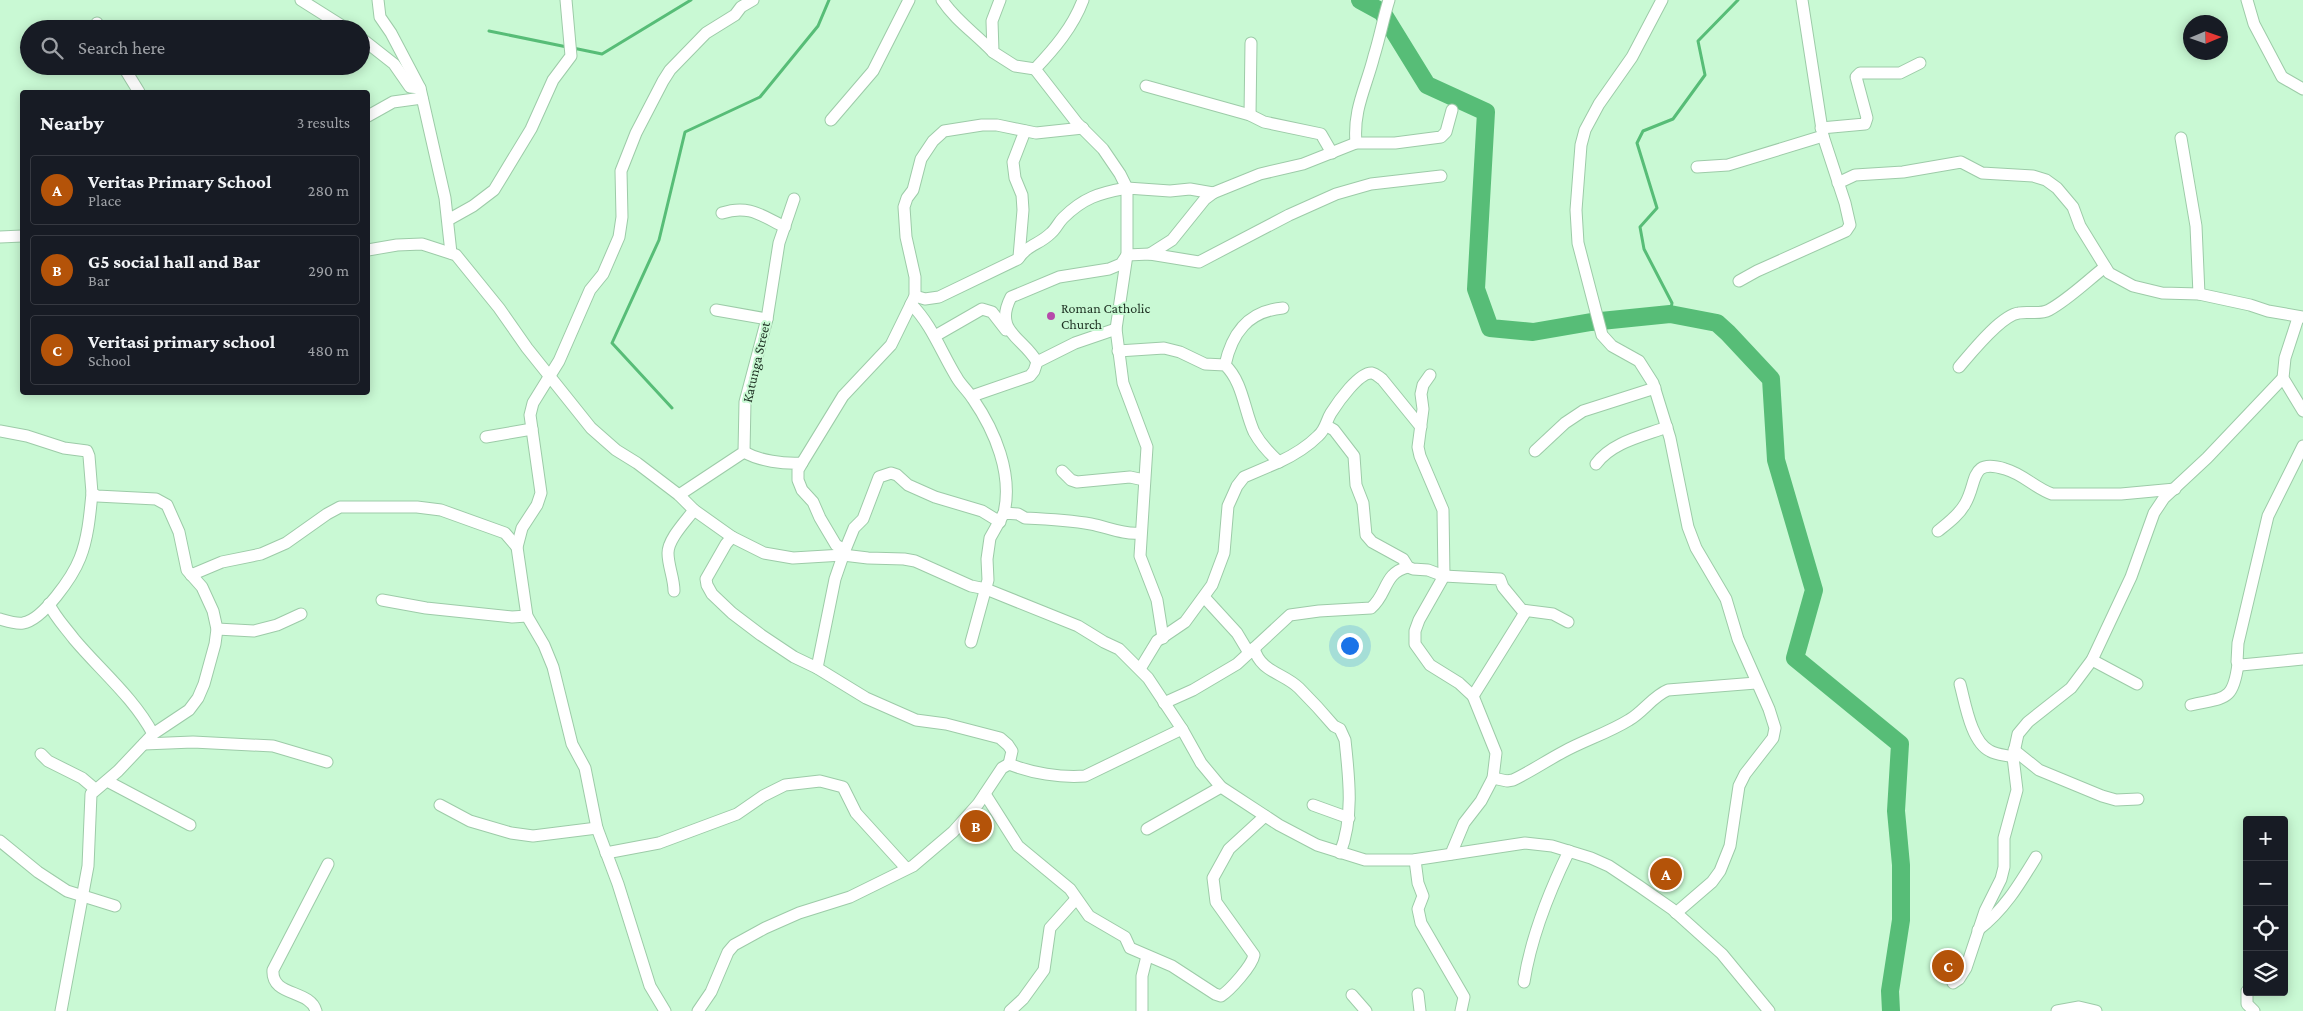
<!DOCTYPE html>
<html lang="en">
<head>
<meta charset="utf-8">
<style>
  body { margin:0; font-family:"Crimson Pro",serif; background:#20242c; color:#f1f3f6 }
  .controls { position:absolute; right:15px; bottom:15px; display:grid; overflow:hidden; border-radius:5px; box-shadow:0 2px 12px #0003 }
  .controls button { width:45px; height:45px; display:grid; place-items:center; padding:0; border:0; border-bottom:1px solid #363941; background:#171b24; color:#f1f3f6; font:25px sans-serif }
  .compass { position:absolute; left:2183px; top:15px; width:45px; height:45px; border-radius:50%; background:#171b24; box-shadow:0 2px 12px #0003; rotate:88deg }
  .you { position:absolute; left:1349px; top:645px; width:18px; height:18px; margin:-12px; border:4px solid #fff; border-radius:50%; background:#1a73e8; box-shadow:0 0 0 8px #1a73e833 }
  .badge { display:grid; place-items:center; width:32px; height:32px; border-radius:50%; background:#b45309; color:#fff; font-size:16px; font-weight:700 }
  .pin { position:absolute; translate:-50% -50%; border:2px solid #fff; box-shadow:0 1px 5px #0006 }
  .list { margin:0; padding:0; list-style:none }
  h2 { display:flex; justify-content:space-between; align-items:center; height:65px; margin:0; padding:0 20px; font-size:21px }
  h2 small { font-size:16px; font-weight:400; color:#9ea1a6 }
  .list li { display:grid; grid-template-columns:32px 1fr auto; gap:15px; align-items:center; box-sizing:border-box; height:70px; margin:0 10px 10px; padding:0 10px; border:1px solid #363941; border-radius:5px }
  .list b { display:block; font-size:19px; white-space:nowrap }
  .list p { margin:0; font-size:16px; white-space:nowrap; color:#9ea1a6 }
  .list em { font-size:16px; font-style:normal; color:#9ea1a6 }
  .icon { flex:none; width:28px; height:28px; fill:none; stroke:currentColor; stroke-width:2; stroke-linecap:round; stroke-linejoin:round }
  .map { position:relative; flex:none; width:2303px; height:1011px; overflow:hidden }
  .search { position:absolute; background:#171b24; box-shadow:0 2px 12px #0003; left:20px; top:20px; width:350px; height:55px; display:flex; align-items:center; gap:12px; box-sizing:border-box; padding:0 18px; border-radius:28px; color:#9ea1a6; font-size:19px }
  .panel { position:absolute; background:#171b24; box-shadow:0 2px 12px #0003; left:20px; top:90px; width:350px; height:305px; border-radius:5px }
  .map>svg:first-child { display:block }
  .lines { fill:none; stroke-linecap:round; stroke-linejoin:round }
  .stream { stroke:#57bd77; stroke-width:3 }
  .river { stroke:#57bd77; stroke-width:18 }
  .street-casing { stroke:#9dcba8; stroke-width:13 }
  .street { stroke:#fff; stroke-width:11 }
  .poi-dot { fill:#b64aaa; stroke:#c9f9d4; stroke-width:2 }
  .labels { text-anchor:middle; stroke-width:4; stroke-linejoin:round; paint-order:stroke }
  .poi-label { font-size:14px; fill:#1e3123; stroke:#c9f9d4; text-anchor:start }
  .street-label { font-size:14px; fill:#1e3123; stroke:#c9f9d4 }
</style>
</head>
<body>
<div class="map">
<svg width="2303" height="1011" viewBox="0 0 2303 1011">
  <rect width="100%" height="100%" fill="#c9f9d4"/>
  <g class="lines">
    <!-- stream -->
    <g class="stream">
      <polyline points="489,31 567,47"/>
      <polyline points="573,48 602,54 691,0"/>
      <polyline points="1670,314 1672,303 1644,249 1640,227 1657,208 1637,143 1643,131 1673,119 1705,75 1698,41 1738,0"/>
      <polyline points="672,408 612,343 659,240 685,132 760,97 818,26 829,0"/>
    </g>
    <!-- river -->
    <polyline class="river" points="1360,0 1382,12 1427,85 1486,112 1476,289 1490,328 1533,332 1591,322 1670,314 1717,323 1728,333 1771,379 1776,460 1814,590 1795,658 1900,744 1896,811 1901,865 1901,920 1890,991 1891,1011"/>
    <defs>
      <g id="street">
        <polyline points="301,0 347,29"/>
        <polyline points="378,0 380,17 391,33 420,88 445,198 451,253"/>
        <path d="M942 0C956 21 975 33 993 52"/>
        <polyline points="1000,0 992,21 993,52 1015,66 1035,69"/>
        <polyline points="1662,0 1632,57 1599,104 1585,130 1581,145 1576,210 1578,243 1602,335 1612,346 1639,361 1653,383 1670,438 1688,527 1696,548 1726,599 1738,639 1769,709 1775,728 1773,738 1745,774 1739,786 1730,846 1720,871 1712,882 1676,913"/>
        <polyline points="2247,0 2254,24 2282,77 2303,89"/>
        <polyline points="97,23 100,29"/>
        <polyline points="361,38 394,64 410,87 420,88"/>
        <polyline points="123,66 139,92"/>
        <polyline points="1146,86 1250,115 1264,122 1321,134 1332,153"/>
        <polyline points="1250,115 1251,43"/>
        <polyline points="368,116 393,102 422,98"/>
        <polyline points="831,120 873,71 909,0"/>
        <polyline points="1821,128 1865,124 1867,118 1856,77 1860,73 1900,73 1920,63"/>
        <polyline points="2181,138 2196,226 2199,294"/>
        <path d="M1356 143C1353 109 1366 88 1374 56 1380 37 1383 19 1389 0"/>
        <polyline points="1697,167 1728,165 1823,136"/>
        <polyline points="1838,183 1855,175 1903,172 1961,162 1982,173 2033,176 2046,180 2057,188 2073,207 2080,226 2109,273 2133,286 2162,293 2199,294 2250,305 2268,311 2303,317"/>
        <path d="M722 213C749 204 762 216 785 227"/>
        <polyline points="448,220 473,206 494,190 531,129 553,80 571,56 566,0"/>
        <polyline points="0,237 22,236"/>
        <polyline points="368,250 397,245 422,244 456,255 499,308 527,348 591,428 616,450 637,463 679,495 694,510 732,537 764,553 793,558 843,555 868,558 904,559 915,561 971,586 986,589 1078,626 1104,642 1119,649 1148,678 1182,729 1201,763 1221,787 1279,825 1317,845 1365,860 1413,860 1525,843 1552,846 1591,858 1609,866 1639,886 1672,909 1722,954 1769,1011"/>
        <polyline points="1150,254 1172,240 1205,199 1213,193"/>
        <polyline points="1019,257 1023,210 1022,195 1015,178 1013,162 1025,131"/>
        <polyline points="1739,281 1757,271 1846,231 1850,225 1845,203 1823,136 1802,0"/>
        <path d="M915 296 925 299 939 297 1018 259C1028 244 1039 245 1051 233 1056 229 1058 223 1063 218 1083 198 1099 193 1127 188L1120 174 1103 149 1077 123 1035 69C1054 49 1073 27 1083 0"/>
        <path d="M911 304C932 325 941 352 957 378 961 385 968 391 973 399 995 431 1013 474 1004 513"/>
        <polyline points="716,310 767,319"/>
        <polyline points="2298,318 2285,358 2283,378 2303,411"/>
        <polyline points="935,336 982,309 992,312 1006,330"/>
        <path d="M1118 351 1164 348 1180 352 1205 364 1225 365C1243 382 1244 410 1254 432 1260 443 1269 453 1279 462 1294 455 1306 448 1318 436 1326 429 1326 421 1331 413 1338 402 1359 372 1372 373 1376 374 1379 377 1382 379L1421 427"/>
        <path d="M1037 362C1023 337 993 332 1011 297L1059 277 1109 269 1121 264 1127 255 1150 254 1199 262 1289 215 1336 194 1371 184 1441 176"/>
        <path d="M1225 365C1232 333 1248 311 1283 308"/>
        <path d="M1959 367C1971 353 2001 315 2019 313 2029 311 2040 315 2049 310 2069 299 2087 281 2105 267"/>
        <polyline points="1430,375 1423,385 1421,394 1423,409 1418,447 1420,456 1443,510 1444,576 1419,620 1415,631 1415,644 1430,665 1459,683 1473,696 1496,753 1493,778 1481,801 1464,823 1451,854"/>
        <polyline points="972,396 1030,376 1034,371 1037,362 1075,343 1116,329"/>
        <polyline points="1327,426 1334,430 1354,456 1356,485 1363,503 1366,535 1372,542 1403,559 1408,567 1413,569 1428,570 1444,576 1500,579 1503,587 1522,610 1553,614 1568,622"/>
        <polyline points="0,431 27,436 64,448 87,451 89,456 92,493 97,496 156,499 167,505 179,532 187,570 202,587 213,611 217,629 215,644 204,684 198,698 189,710 153,734 118,771 91,794 88,866 61,1011"/>
        <polyline points="486,437 532,429"/>
        <polyline points="2303,446 2268,516 2238,643 2237,662 2241,665 2303,659"/>
        <polyline points="1535,451 1565,423 1583,411 1655,388"/>
        <path d="M744 452C760 461 783 464 802 463L798 470V480L802 490 813 502 820 518 836 545 845 550"/>
        <polyline points="802,463 843,396 891,345 915,296 915,277 906,237 904,207 907,198 913,190 921,159 933,141 944,131 982,125 997,125 1036,133 1083,128"/>
        <path d="M1596 464C1612 442 1643 436 1667 427"/>
        <polyline points="1062,471 1071,480 1077,482 1130,477 1144,480"/>
        <polyline points="679,495 744,452 745,402 767,319 779,243 794,199"/>
        <path d="M1938 531C1948 523 1959 515 1965 504 1978 482 1969 458 2005 469 2023 474 2035 488 2052 494H2121L2175 489"/>
        <polyline points="732,537 726,544 706,579 707,585 712,594 732,613 761,635 794,657 817,668 866,698 916,720 946,724 1000,738 1008,745 1012,751 1009,764"/>
        <polyline points="191,575 222,562 261,554 286,543 327,514 340,507 417,507 441,510 505,533 517,547"/>
        <path d="M674 591C674 578 668 566 668 553 668 539 686 521 694 510"/>
        <polyline points="1204,597 1237,633 1249,653"/>
        <polyline points="382,600 426,608 512,617 527,616"/>
        <path d="M49 604C55 617 65 627 74 639 100 670 134 698 153 734"/>
        <path d="M0 619C7 621 15 624 23 623 43 620 73 576 80 558 88 538 90 514 92 493"/>
        <polyline points="217,629 254,631 277,625 301,614"/>
        <polyline points="1163,638 1157,600 1140,556 1147,447 1123,383 1116,329 1127,255 1127,188 1170,191 1190,189 1213,193 1260,174 1303,164 1356,143 1395,143 1441,137 1446,132 1452,110"/>
        <path d="M971 642 988 580 987 559 990 538 1004 513 1018 514 1025 518C1047 519 1069 520 1091 524 1107 527 1124 535 1140 533"/>
        <path d="M1254 648C1260 672 1284 673 1299 688 1311 700 1323 713 1334 726L1340 729 1345 740C1349 777 1354 818 1340 853"/>
        <polyline points="2092,660 2137,684"/>
        <polyline points="817,668 835,579 845,550 854,528 863,519 879,477 891,473 897,475 908,485 935,497 982,511 1000,522"/>
        <polyline points="1140,669 1157,641 1185,622 1212,585 1224,553 1228,506 1237,486 1244,477 1279,462"/>
        <path d="M1960 684C1965 702 1971 742 1990 751 1997 755 2006 755 2013 757"/>
        <polyline points="1473,696 1526,611"/>
        <path d="M1164 703 1193 690 1237 664 1290 615 1319 611 1371 608C1388 594 1383 573 1408 567"/>
        <path d="M2191 705C2225 697 2233 702 2238 664"/>
        <polyline points="144,744 193,742 273,746 327,762"/>
        <polyline points="2014,750 2039,770 2102,796 2116,800 2138,799"/>
        <polyline points="41,754 48,761 82,778 95,789"/>
        <path d="M1493 778 1507 781 1513 780C1530 772 1546 761 1563 752 1585 740 1608 733 1629 720 1643 712 1653 696 1668 690L1756 683"/>
        <polyline points="107,781 190,825"/>
        <path d="M985 794 1018 846 1070 889 1089 916 1125 937 1130 948 1172 966 1215 994 1221 996C1230 990 1252 966 1254 955L1216 902 1213 878 1229 849 1265 816"/>
        <polyline points="440,805 470,821 511,833 533,836 597,828"/>
        <polyline points="1313,805 1349,818"/>
        <polyline points="1147,829 1221,787"/>
        <polyline points="0,841 38,872 67,891 115,906"/>
        <polyline points="606,853 659,843 737,814 763,796 785,785 820,781 843,787 856,813 906,868"/>
        <polyline points="1415,860 1418,883 1423,896 1418,909 1421,923 1464,997 1461,1011"/>
        <path d="M1978 930C2004 910 2019 885 2036 857"/>
        <path d="M1524 982C1531 937 1549 892 1569 851"/>
        <polyline points="1953,983 1959,979 1966,968 1985,911 2001,879 2004,867 2004,838 2017,790 2013,757 2018,734 2028,722 2071,688 2092,660 2131,577 2154,513 2164,498 2207,458 2283,378"/>
        <polyline points="2247,991 2247,1004 2254,1011"/>
        <polyline points="1418,994 1420,1011"/>
        <polyline points="1352,995 1366,1011"/>
        <path d="M316 1011C310 989 271 997 273 970L328 864"/>
        <polyline points="665,1011 650,986 618,884 597,828 585,768 572,744 553,667 544,645 527,616 517,547 522,528 537,505 541,493 530,415 533,403 559,361 590,290 603,274 619,237 622,217 621,171 636,133 663,81 670,70 706,33 735,15 741,7 753,0"/>
        <path d="M698 1011 711 992 728 952 734 945 765 928 799 913 850 897 913 866 953 832 978 804 1002 768 1009 764C1031 773 1061 778 1085 776L1182 729"/>
        <polyline points="1010,1011 1023,999 1044,970 1050,928 1076,899"/>
        <polyline points="1142,1011 1142,976 1147,956"/>
        <polyline points="2057,1011 2079,1007 2096,1011"/>
      </g>
    </defs>
    <!-- street casing -->
    <use href="#street" class="street-casing"/>
    <!-- street -->
    <use href="#street" class="street"/>
  </g>
  <!-- markers -->
  <circle class="poi-dot" cx="1051" cy="316" r="5"/>
  <g class="labels">
    <!-- poi labels -->
    <g class="poi-label">
      <text x="1061" y="313">Roman Catholic<tspan x="1061" dy="16">Church</tspan></text>
    </g>
    <!-- street labels -->
    <g class="street-label">
      <text transform="translate(756 362) rotate(-77)" y="5">Katunga Street</text>
    </g>
  </g>
</svg>
<div class="controls">
<button>+</button>
<button>−</button>
<button><svg class="icon" aria-label="locate" viewBox="0 0 24 24"><circle cx="12" cy="12" r="6"/><path d="M12 2v4M12 18v4M2 12h4M18 12h4"/></svg></button>
<button><svg class="icon" aria-label="layers" viewBox="0 0 24 24"><path d="M12 4l9 5-9 5-9-5zM3 14l9 5 9-5"/></svg></button>
</div>
<svg class="compass" viewBox="-18 -18 36 36"><path d="M0-13l5 13h-10z" fill="#e53935"/><path d="M0 13l5-13h-10z" fill="#9ea1a6"/></svg>
<div class="you"></div>
<div class="pin badge" style="left:1666px;top:874px">A</div>
<div class="pin badge" style="left:976px;top:826px">B</div>
<div class="pin badge" style="left:1948px;top:966px">C</div>
<div class="search"><svg class="icon" aria-label="search" viewBox="0 0 24 24"><circle cx="10" cy="10" r="6"/><path d="M15 15l6 6"/></svg>Search here</div>
<section class="panel">
<h2>Nearby<small>3 results</small></h2>
<ul class="list">
<li><span class="badge">A</span><div><b>Veritas Primary School</b><p>Place</p></div><em>280 m</em></li>
<li><span class="badge">B</span><div><b>G5 social hall and Bar</b><p>Bar</p></div><em>290 m</em></li>
<li><span class="badge">C</span><div><b>Veritasi primary school</b><p>School</p></div><em>480 m</em></li>
</ul>
</section>
</div>
</body>
</html>
